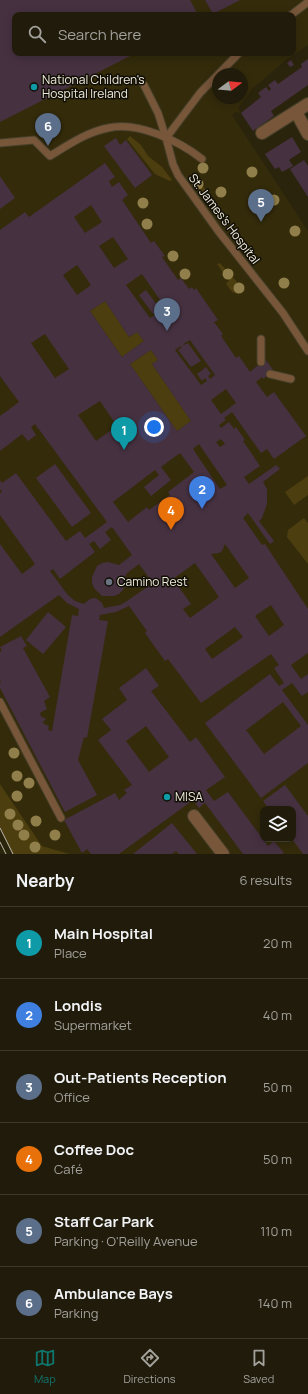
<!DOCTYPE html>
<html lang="en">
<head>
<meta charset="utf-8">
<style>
  body { margin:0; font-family:Manrope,sans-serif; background:#282413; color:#f1f3f6 }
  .controls { position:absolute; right:12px; bottom:12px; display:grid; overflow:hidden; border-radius:8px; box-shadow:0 2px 10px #0003 }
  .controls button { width:36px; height:36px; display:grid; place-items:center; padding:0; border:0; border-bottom:1px solid #3d392b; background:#201b0a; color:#f1f3f6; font:20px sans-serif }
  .compass { position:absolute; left:212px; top:68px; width:36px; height:36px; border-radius:50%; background:#201b0a; box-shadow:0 2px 10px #0003; rotate:74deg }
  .you { position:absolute; left:154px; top:427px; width:14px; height:14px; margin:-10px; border:3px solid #fff; border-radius:50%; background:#1a73e8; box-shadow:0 0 0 6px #1a73e833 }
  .badge { display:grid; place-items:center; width:26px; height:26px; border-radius:50%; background:#0f766e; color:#fff; font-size:13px; font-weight:700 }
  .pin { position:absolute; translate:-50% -33px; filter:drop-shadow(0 1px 2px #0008) }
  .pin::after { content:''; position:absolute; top:21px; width:14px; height:12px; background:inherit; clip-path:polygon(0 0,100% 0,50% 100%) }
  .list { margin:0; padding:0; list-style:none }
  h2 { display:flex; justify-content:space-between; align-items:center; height:52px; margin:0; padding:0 16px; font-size:17px }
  h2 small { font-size:13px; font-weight:400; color:#a2a19c }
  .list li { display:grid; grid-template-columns:26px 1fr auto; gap:12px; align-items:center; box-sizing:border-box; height:72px; padding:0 16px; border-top:1px solid #3d392b }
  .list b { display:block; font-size:15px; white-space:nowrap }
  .list p { margin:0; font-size:13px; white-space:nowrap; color:#a2a19c }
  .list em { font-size:13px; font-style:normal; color:#a2a19c }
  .icon { flex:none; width:22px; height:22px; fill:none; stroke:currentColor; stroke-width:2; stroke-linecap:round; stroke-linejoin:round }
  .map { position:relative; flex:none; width:308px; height:854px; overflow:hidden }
  .search { position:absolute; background:#201b0a; box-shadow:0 2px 10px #0003; left:12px; right:12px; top:12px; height:44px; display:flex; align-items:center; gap:10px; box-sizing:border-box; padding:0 14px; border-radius:8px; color:#a2a19c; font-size:15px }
  .sheet { height:484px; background:#201b0a }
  nav { display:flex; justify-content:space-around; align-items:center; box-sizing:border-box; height:56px; border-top:1px solid #3d392b; background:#201b0a; font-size:11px; color:#a2a19c }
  nav a { display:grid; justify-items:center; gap:2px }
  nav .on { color:#0f766e }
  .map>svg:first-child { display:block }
  .built { fill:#342b0b; fill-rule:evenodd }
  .green { fill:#4c3e0f }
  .building { fill:#463140; fill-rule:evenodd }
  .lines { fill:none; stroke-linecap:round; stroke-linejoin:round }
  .lane-casing { stroke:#46402a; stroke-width:9 }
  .street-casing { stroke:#46402a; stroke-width:14 }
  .lane { stroke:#77563a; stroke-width:7 }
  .street { stroke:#77563a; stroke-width:12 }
  .tram { stroke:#c2beae; stroke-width:1 }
  .tree { fill:#907f4a }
  .culture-dot { fill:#0f9aa8; stroke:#110e05; stroke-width:1.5 }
  .worship-dot { fill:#6b7280; stroke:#110e05; stroke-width:1.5 }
  .labels { text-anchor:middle; stroke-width:3; stroke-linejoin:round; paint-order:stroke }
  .poi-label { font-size:12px; fill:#efebdd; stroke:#110e05; text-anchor:start }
  .street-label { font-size:12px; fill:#efebdd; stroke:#110e05 }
</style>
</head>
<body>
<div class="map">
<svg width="308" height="854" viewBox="0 0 308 854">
  <rect width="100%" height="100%" fill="#2b240d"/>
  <!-- built -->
  <path class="built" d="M0 0H308V45L286 60 253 88 238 108 241 113 235 112 232 115 308 231V854H70L42 846 0 784ZM15 15H293V53H15ZM218 74H242V98H218ZM263 809H293V839H263Z"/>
  <!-- green -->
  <g class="green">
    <polygon points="130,136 141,145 148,156 162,167 172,180 170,181 155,174 127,139"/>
    <path d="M194 179C202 182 209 195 214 202L212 204 191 181Z"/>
    <path d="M220 263 245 291C234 296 232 293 226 283L229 281 217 264Z"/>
    <polygon points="105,301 129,337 137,332 144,341 122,357 90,311"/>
    <polygon points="151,350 158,360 152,364 191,421 177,431 130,364"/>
    <polygon points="308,476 308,495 294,505 285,492"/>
    <polygon points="304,518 308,523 308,564 287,537 288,530"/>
    <polygon points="0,784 42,846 70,854 13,854 0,827"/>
  </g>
  <!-- building -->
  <g class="building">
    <polygon points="0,0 190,0 198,15 15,15 15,53 136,53 0,122"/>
    <polygon points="205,0 240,0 213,14"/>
    <polygon points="308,59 308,85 271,111 274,116 253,131 241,113 261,97 258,93 266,87 269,91 271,89 268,85 275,80 278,84 302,67 301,64"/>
    <polygon points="291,60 294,65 290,67 287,63"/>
    <polygon points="292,137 301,152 289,160 293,166 282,172 279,167 275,169 265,154"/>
    <polygon points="116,138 120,145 126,140 152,175 135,188 104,146"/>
    <polygon points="304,160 308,166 308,197 290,169"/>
    <path d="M105 163 115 177 109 181 112 187 119 182 128 195 122 200 151 243 154 241 165 256 162 257 178 280 181 278 189 289 192 287 194 290 196 288 218 320 214 322 223 334 221 336 236 358 239 356 250 372 265 359 274 371 263 379 262 377 256 382 267 397 274 392 306 436 274 459 267 449 261 453 232 412 224 418 226 420 219 425 221 428 229 422 234 429 236 427 245 440 243 441 260 466 244 477 249 484 276 465 280 469 263 482 267 489V504L262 518 259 521 274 541 270 544 248 513 243 518 262 545 265 544 308 609V653L291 665 301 679 308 674V692L302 696 292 683 282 690 308 725V763L261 798 205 723 270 674 279 686 284 683 274 668 279 665 271 654 201 703 168 659 165 661 145 633 147 631 129 606 116 612 100 615 99 620 108 621 87 738 84 737 78 760 97 795 65 812 0 688V683L1 682 0 680V652L2 651 0 647 21 636 27 646 23 648 50 697 44 701 47 709 40 713 42 718 44 717 46 720 43 721 44 724 49 726 48 730 52 731 72 615 78 616 79 609 67 603 59 595 0 637V544L22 574 35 564 0 515V493L2 492 0 489V480L2 483 16 473 66 541 80 531 85 538 107 522 35 424 31 427 36 435 28 441 22 434 0 451V416L19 402 0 376V230L25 212 29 217ZM91 205 102 222 85 233 74 217ZM113 237 128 259 114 268 99 246ZM77 265 91 285 77 295 63 275ZM142 274 165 307 159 312 158 311 160 309 146 290 139 295 153 314 155 313 156 314 150 318 126 285ZM105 301 129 337 137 332 144 341 122 357 90 311ZM45 334 69 369 55 378 31 343ZM190 340 215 375 210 379 208 376 211 374 206 367 197 374 202 381 205 378 207 381 201 385 175 350 181 346 182 347 178 350 191 367 201 361 188 343 184 345 183 344ZM151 350 158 360 152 364 191 421 177 431 130 364ZM226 389 236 403 221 414 211 400ZM100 401 117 426 96 441 78 415ZM221 439 225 444 220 447 216 442ZM199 444 227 485 220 489 193 449ZM180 453 194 472 168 492 170 495 149 510 147 507 128 522 113 502 155 470 159 475 144 487 151 496 171 480 161 467ZM112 527 132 555 119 565 108 562 102 563 97 566 92 577V583L94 588 102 596H114L119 594 123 590 125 585 126 574 139 564 153 583 127 601 120 605 104 608 102 603 96 598 90 599 84 604 75 601 67 594 50 571 53 569 60 579 95 552 89 544 94 541 100 549 111 540 105 532ZM225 544 249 578 235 588 211 554 219 553 222 551ZM195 563 219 597 190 618 183 609 191 604 173 579ZM271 605 284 625 269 636 255 616ZM235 627 243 637 212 659 205 649ZM283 702 301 726 264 754 246 730Z"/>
    <polygon points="0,176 15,198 0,209"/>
    <polygon points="55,464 91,513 72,527 36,478"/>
    <polygon points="48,612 66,627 43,654 26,640"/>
    <path d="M146 668 159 686 151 691 190 742 196 737 225 777 206 790 214 801 228 792 268 846 274 841 284 853 282 854H243L205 803 199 808 193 800 119 854H91L87 849 82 853 64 820 115 793 119 800 127 793 124 790 132 785 98 740 111 730 102 719 127 700 119 688ZM146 726 169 757 149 772 126 741Z"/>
    <polygon points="285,785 308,816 308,854 303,854 292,839 293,839 293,809 269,809 263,801"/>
    <polygon points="172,823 197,854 179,854 176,851 172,854 133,854"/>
  </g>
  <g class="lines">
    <defs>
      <g id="lane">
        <polyline points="291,15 308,2"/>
        <polyline points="144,85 158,113 166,138 173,164 178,175 219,232 283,313 308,351"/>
        <polyline points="166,138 200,93 239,53"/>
        <path d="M0 143 34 140 50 156C68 145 87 132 108 128 138 121 179 141 202 159"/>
        <polyline points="261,362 261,339"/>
        <polyline points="270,374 291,379"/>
        <polyline points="0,702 61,818"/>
      </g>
      <g id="street">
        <polyline points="296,112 308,134"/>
        <polyline points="262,133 308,104"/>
        <polyline points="194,816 223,854"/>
      </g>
    </defs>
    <!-- lane casing -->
    <use href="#lane" class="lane-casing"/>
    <!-- street casing -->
    <use href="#street" class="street-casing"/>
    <!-- lane -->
    <use href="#lane" class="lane"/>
    <!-- street -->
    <use href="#street" class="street"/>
    <!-- tram -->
    <g class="tram">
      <polyline points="0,828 13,854"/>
      <polyline points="0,842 6,854"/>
    </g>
  </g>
  <!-- trees -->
  <g class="tree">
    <circle cx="203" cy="168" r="5.5"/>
    <circle cx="252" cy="172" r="5.5"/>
    <circle cx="198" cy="184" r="5.5"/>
    <circle cx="221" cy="192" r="5.5"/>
    <circle cx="274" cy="200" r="5.5"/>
    <circle cx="143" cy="203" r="5.5"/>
    <circle cx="147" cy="224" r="5.5"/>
    <circle cx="295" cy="231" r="5.5"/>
    <circle cx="173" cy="256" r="5.5"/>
    <circle cx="185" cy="274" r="5.5"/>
    <circle cx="228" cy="274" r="5.5"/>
    <circle cx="284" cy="283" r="5.5"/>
    <circle cx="239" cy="288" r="5.5"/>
    <circle cx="14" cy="753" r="5.5"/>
    <circle cx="17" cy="776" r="5.5"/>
    <circle cx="29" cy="783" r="5.5"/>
    <circle cx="17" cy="796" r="5.5"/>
    <circle cx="10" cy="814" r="5.5"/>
    <circle cx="36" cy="821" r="5.5"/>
    <circle cx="18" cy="825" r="5.5"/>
    <circle cx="24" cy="835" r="5.5"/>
    <circle cx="55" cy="835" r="5.5"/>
    <circle cx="35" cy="847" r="5.5"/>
  </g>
  <!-- markers -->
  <g class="culture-dot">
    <circle cx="34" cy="87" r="4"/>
    <circle cx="167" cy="797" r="4"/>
  </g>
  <circle class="worship-dot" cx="109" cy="582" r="4"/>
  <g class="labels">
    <!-- poi labels -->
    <g class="poi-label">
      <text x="42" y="84">National Children's<tspan x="42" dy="14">Hospital Ireland</tspan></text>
      <text x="117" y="586">Camino Rest</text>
      <text x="175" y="801">MISA</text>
    </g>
    <!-- street labels -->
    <g class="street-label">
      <text transform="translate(224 219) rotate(53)" y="4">St. James's Hospital</text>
    </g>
  </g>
</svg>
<div class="controls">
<button><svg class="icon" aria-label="layers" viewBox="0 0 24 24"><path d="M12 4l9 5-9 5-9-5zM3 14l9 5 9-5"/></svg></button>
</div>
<svg class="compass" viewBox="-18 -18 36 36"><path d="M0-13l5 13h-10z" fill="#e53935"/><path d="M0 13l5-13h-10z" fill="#a2a19c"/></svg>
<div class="you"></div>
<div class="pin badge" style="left:124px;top:450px;background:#0f9aa8">1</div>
<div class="pin badge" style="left:202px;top:509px;background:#3f7fe0">2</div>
<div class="pin badge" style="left:167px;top:331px;background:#5c6f8a">3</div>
<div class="pin badge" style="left:171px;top:530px;background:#e8710a">4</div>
<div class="pin badge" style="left:261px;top:222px;background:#5c6f8a">5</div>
<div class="pin badge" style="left:48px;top:146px;background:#5c6f8a">6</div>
<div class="search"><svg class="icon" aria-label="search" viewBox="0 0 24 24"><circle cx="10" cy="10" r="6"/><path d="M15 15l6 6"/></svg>Search here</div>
</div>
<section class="sheet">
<h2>Nearby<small>6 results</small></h2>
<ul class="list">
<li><span class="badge" style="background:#0f9aa8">1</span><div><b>Main Hospital</b><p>Place</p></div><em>20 m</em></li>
<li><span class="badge" style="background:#3f7fe0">2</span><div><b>Londis</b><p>Supermarket</p></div><em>40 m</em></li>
<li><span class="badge" style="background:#5c6f8a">3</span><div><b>Out-Patients Reception</b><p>Office</p></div><em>50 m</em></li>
<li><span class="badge" style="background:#e8710a">4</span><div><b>Coffee Doc</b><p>Café</p></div><em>50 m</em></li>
<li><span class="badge" style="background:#5c6f8a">5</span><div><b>Staff Car Park</b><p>Parking · O'Reilly Avenue</p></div><em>110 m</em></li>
<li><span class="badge" style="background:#5c6f8a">6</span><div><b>Ambulance Bays</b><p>Parking</p></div><em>140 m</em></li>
</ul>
</section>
<nav>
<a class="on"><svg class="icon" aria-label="map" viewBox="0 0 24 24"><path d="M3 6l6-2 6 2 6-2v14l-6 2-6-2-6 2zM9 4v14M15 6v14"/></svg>Map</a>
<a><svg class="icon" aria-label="directions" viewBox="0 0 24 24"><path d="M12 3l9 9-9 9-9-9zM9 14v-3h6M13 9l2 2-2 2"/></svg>Directions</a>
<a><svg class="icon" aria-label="saved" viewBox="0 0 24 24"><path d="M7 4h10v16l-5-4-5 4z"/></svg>Saved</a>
</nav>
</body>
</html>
